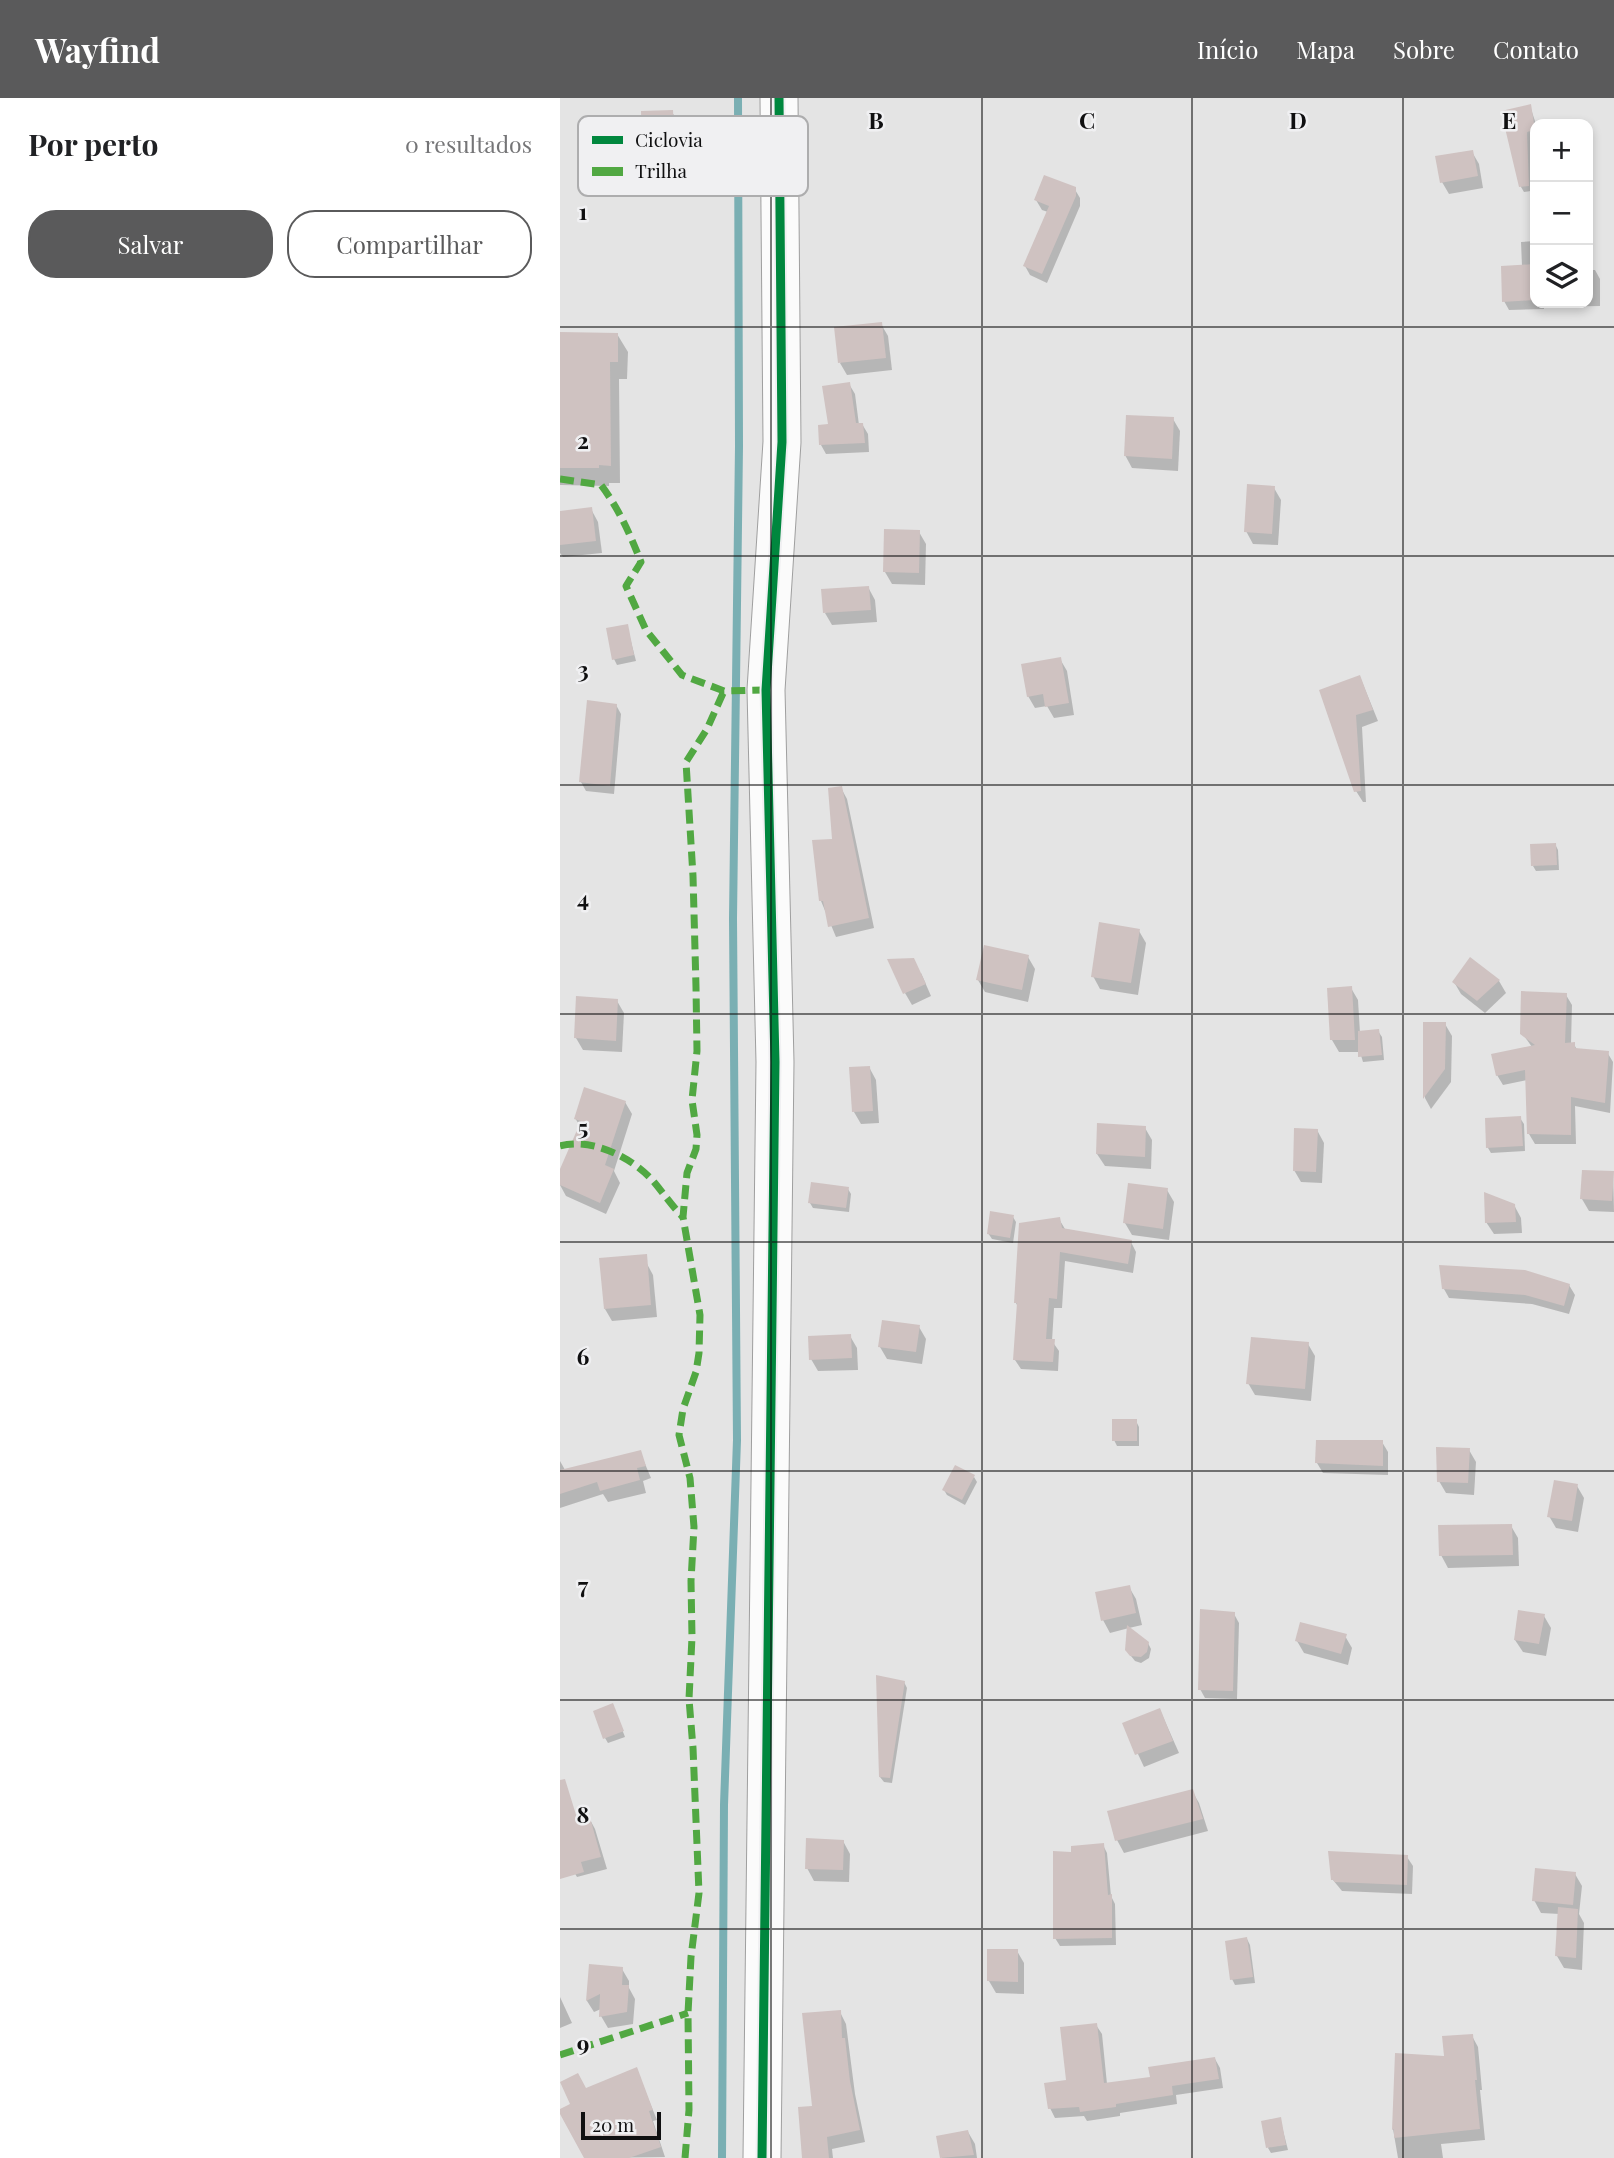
<!DOCTYPE html>
<html lang="pt">
<head>
<meta charset="utf-8">
<style>
  body { margin:0; font-family:"Playfair Display",serif; background:#f6f6f6; color:#202124 }
  .controls { position:absolute; right:21px; top:21px; display:grid; overflow:hidden; border-radius:14px; box-shadow:0 4px 10px #0003 }
  .controls button { width:63px; height:63px; display:grid; place-items:center; padding:0; border:0; border-bottom:2px solid #e0e0e0; background:#fff; color:#202124; font:35px sans-serif }
  .scale { position:absolute; left:21px; bottom:18px; width:80px; box-sizing:border-box; padding-left:7px; border:4px solid #101011; border-top:0; font-size:19px; line-height:24px; white-space:nowrap; color:#101011; -webkit-text-stroke:5px #f0f0f2; paint-order:stroke }
  .list { margin:0; padding:0; list-style:none }
  h2 { display:flex; justify-content:space-between; align-items:center; height:91px; margin:0; padding:0 28px; font-size:30px }
  h2 small { font-size:23px; font-weight:400; color:#757577 }
  .actions { display:flex; gap:14px; padding:21px 28px }
  .actions a { flex:1; padding:16px 0; border:2px solid #5a5a5b; border-radius:28px; text-align:center; font-size:24px; color:#5a5a5b }
  .actions .main { background:#5a5a5b; color:#fff }
  .icon { flex:none; width:38px; height:38px; fill:none; stroke:currentColor; stroke-width:2; stroke-linecap:round; stroke-linejoin:round }
  .map { position:relative; flex:none; width:1054px; height:2060px; overflow:hidden }
  header { display:flex; align-items:center; gap:42px; box-sizing:border-box; height:98px; padding:0 35px; background:#5a5a5b; color:#fff }
  header strong { font-size:33px }
  nav { display:flex; gap:38px; margin-inline-start:auto; font-size:24px }
  main { display:flex }
  aside { flex:1; background:#fff }
  .map>svg:first-child { display:block }
  .shadow { fill:#0003 }
  .lines { fill:none; stroke-linecap:round; stroke-linejoin:round }
  .stream { stroke:#7aafb3; stroke-width:8 }
  .building { fill:#cfc2c1 }
  .minor-casing { stroke:#9f9f9f; stroke-width:39 }
  .minor { stroke:#fbfbfb; stroke-width:37 }
  .quiet { stroke:#51a842; stroke-width:7; stroke-dasharray:14 7; stroke-linecap:butt }
  .cycleway-casing { stroke:#f0f0f2; stroke-width:13 }
  .cycleway { stroke:#00873e; stroke-width:9 }
  .grid { fill:none; stroke:#101011; stroke-width:2; stroke-opacity:0.55 }
  .key { fill:#f0f0f2; stroke:#adadae; stroke-width:2 }
  .key-label { font-size:19px; fill:#101011 }
  .grid-label { font-size:23px; text-anchor:middle; font-weight:bold; fill:#101011; stroke:#f0f0f2; stroke-width:5; stroke-linejoin:round; paint-order:stroke }
</style>
</head>
<body>
<header>
<strong>Wayfind</strong>
<nav><a>Início</a><a>Mapa</a><a>Sobre</a><a>Contato</a></nav>
</header>
<main>
<aside>
<h2>Por perto<small>0 resultados</small></h2>
<ul class="list">
</ul>
<div class="actions"><a class="main">Salvar</a><a>Compartilhar</a></div>
</aside>
<div class="map">
<svg width="1054" height="2060" viewBox="0 0 1054 2060">
  <rect width="100%" height="100%" fill="#e4e4e4"/>
  <!-- shadow -->
  <g class="shadow">
    <polygon points="970,8 976,26 975,38 970,39 971,93 964,94 961,89"/>
    <polygon points="112,14 118,24 120,91 98,91 93,82 92,61 90,61 84,51"/>
    <polygon points="912,54 919,66 923,90 889,96 882,84"/>
    <polygon points="514,90 520,100 520,108 487,185 470,177 465,168 488,114 482,112 476,102"/>
    <polygon points="975,143 975,205 1028,205 1028,172 1035,172 1040,181 1040,208 984,209 984,211 949,212 944,203 962,168 961,144"/>
    <polygon points="321,226 328,238 332,272 287,277 280,265"/>
    <polygon points="0,235 57,236 68,254 67,281 59,281 60,385 49,385 49,388 0,387"/>
    <polygon points="289,286 295,296 299,327 302,326 308,336 309,354 266,356 261,347"/>
    <polygon points="613,321 620,333 618,373 572,370 565,357"/>
    <polygon points="714,390 721,402 718,447 693,446 686,433"/>
    <polygon points="31,411 38,424 42,455 3,459 0,455 0,415"/>
    <polygon points="359,434 366,446 365,487 332,486 325,474"/>
    <polygon points="308,489 315,502 317,524 272,527 265,515"/>
    <polygon points="67,528 76,563 57,567 54,561"/>
    <polygon points="500,561 507,573 514,617 494,620 487,608 475,610 468,598"/>
    <polygon points="800,579 818,623 802,629 806,704 803,704 796,693 761,593"/>
    <polygon points="56,607 61,616 54,696 26,693 21,684"/>
    <polygon points="281,690 287,701 314,830 276,839 261,803 274,742"/>
    <polygon points="995,746 998,752 999,772 976,773 973,768"/>
    <polygon points="579,833 586,845 578,897 540,891 533,878"/>
    <polygon points="468,859 475,871 468,904 425,894 418,882"/>
    <polygon points="910,862 939,883 946,895 925,915 901,896 894,884"/>
    <polygon points="361,875 371,898 352,907 345,895"/>
    <polygon points="791,890 798,902 800,935 818,933 822,939 824,962 803,964 800,954 779,954 772,942"/>
    <polygon points="1006,897 1012,907 1011,946 1014,946 1017,952 1047,954 1053,964 1050,1015 1015,1008 1016,1046 975,1046 969,1036 967,982 943,987 937,977 972,949 962,935"/>
    <polygon points="57,903 64,915 62,954 23,952 16,940"/>
    <polygon points="864,926 885,926 892,938 891,984 871,1011 865,1000"/>
    <polygon points="309,969 316,982 319,1025 301,1026 294,1014"/>
    <polygon points="65,1004 72,1016 54,1073 60,1085 46,1116 6,1098 0,1087 0,1075 20,1028 15,1020"/>
    <polygon points="960,1020 964,1026 965,1053 931,1055 928,1050 927,1022"/>
    <polygon points="585,1030 592,1042 591,1071 545,1068 537,1056"/>
    <polygon points="757,1032 764,1045 762,1085 741,1084 734,1072"/>
    <polygon points="1053,1075 1054,1114 1029,1113 1022,1101"/>
    <polygon points="288,1091 291,1096 289,1114 253,1110 250,1105"/>
    <polygon points="607,1092 614,1104 609,1142 572,1137 565,1125"/>
    <polygon points="954,1107 961,1120 962,1135 934,1136 926,1124"/>
    <polygon points="453,1119 456,1124 453,1145 432,1141 428,1135"/>
    <polygon points="499,1121 505,1131 571,1144 576,1154 573,1175 505,1163 502,1210 494,1210 492,1243 499,1253 498,1273 461,1271 455,1262 458,1209 456,1205"/>
    <polygon points="86,1164 93,1177 97,1219 52,1223 45,1211"/>
    <polygon points="1009,1187 1015,1197 1009,1216 972,1206 889,1200 884,1191"/>
    <polygon points="359,1229 366,1241 362,1266 327,1261 320,1249"/>
    <polygon points="290,1238 297,1250 298,1272 258,1273 251,1261"/>
    <polygon points="748,1246 755,1258 751,1303 695,1297 688,1285"/>
    <polygon points="576,1323 579,1329 579,1348 557,1348 554,1342"/>
    <polygon points="822,1344 828,1354 828,1377 763,1375 757,1365"/>
    <polygon points="909,1352 916,1364 914,1397 886,1395 879,1383"/>
    <polygon points="80,1354 91,1380 83,1383 86,1395 48,1404 43,1396 0,1410 0,1363 9,1379"/>
    <polygon points="414,1379 417,1384 405,1407 387,1397 384,1392"/>
    <polygon points="1017,1388 1024,1400 1018,1434 996,1430 989,1418"/>
    <polygon points="951,1428 958,1440 959,1468 888,1470 881,1457"/>
    <polygon points="569,1489 576,1501 582,1527 569,1530 588,1545 591,1551 589,1560 581,1565 575,1563 571,1558 569,1530 550,1535 543,1522"/>
    <polygon points="674,1516 679,1525 677,1601 645,1600 640,1591"/>
    <polygon points="984,1518 991,1530 986,1558 963,1554 955,1542"/>
    <polygon points="785,1538 792,1550 788,1567 744,1555 737,1543"/>
    <polygon points="344,1584 347,1590 332,1685 324,1684 320,1679"/>
    <polygon points="600,1612 619,1655 584,1669 564,1626"/>
    <polygon points="55,1613 65,1639 48,1645 45,1640"/>
    <polygon points="632,1693 639,1705 648,1733 564,1755 557,1742"/>
    <polygon points="14,1715 18,1722 28,1718 35,1731 47,1771 17,1779 10,1767 0,1732 0,1719"/>
    <polygon points="283,1743 290,1756 289,1784 254,1783 247,1770"/>
    <polygon points="543,1747 547,1755 551,1798 555,1806 556,1847 500,1848 495,1840 513,1755"/>
    <polygon points="847,1759 853,1768 852,1796 782,1793 773,1782"/>
    <polygon points="1015,1776 1022,1788 1019,1816 1024,1825 1022,1872 1004,1870 997,1858 1000,1816 981,1815 974,1802"/>
    <polygon points="687,1841 690,1847 695,1885 675,1887 672,1881"/>
    <polygon points="457,1853 464,1865 464,1896 436,1895 429,1883"/>
    <polygon points="31,1868 62,1871 69,1883 69,1890 75,1901 73,1926 48,1930 41,1918 41,1911 34,1914 27,1903"/>
    <polygon points="0,1899 12,1925 0,1930"/>
    <polygon points="280,1914 286,1926 295,1996 305,2044 272,2051 273,2060 244,2060 254,2010"/>
    <polygon points="536,1927 542,1936 547,1986 592,1980 655,1961 660,1970 663,1990 616,1997 617,2006 560,2015 560,2018 527,2023 524,2018 495,2020 490,2010 508,1983"/>
    <polygon points="912,1938 918,1949 922,1992 920,1992 925,2042 881,2046 883,2060 838,2060 833,2031 886,1960"/>
    <polygon points="76,1971 97,2022 93,2023 105,2059 26,2060 12,2007 26,1992"/>
    <polygon points="720,2021 728,2052 711,2055 708,2050"/>
    <polygon points="408,2034 415,2046 417,2060 382,2060 378,2040"/>
  </g>
  <g class="lines">
    <!-- stream -->
    <polyline class="stream" points="162,2060 164,1707 177,1342 173,821 179,348 178,0"/>
  </g>
  <!-- building -->
  <g class="building">
    <polygon points="971,6 975,32 967,34 969,88 959,89 941,13"/>
    <polygon points="113,12 116,82 91,82 90,52 82,52 81,13"/>
    <polygon points="913,52 918,78 880,85 875,58"/>
    <polygon points="484,77 516,89 516,98 482,176 463,168 489,108 474,102"/>
    <polygon points="975,166 975,202 942,204 941,168"/>
    <polygon points="322,224 326,260 278,265 274,229"/>
    <polygon points="0,234 58,235 58,264 50,264 51,368 39,367 39,370 0,370"/>
    <polygon points="290,284 296,325 303,325 305,345 259,347 258,327 268,326 262,288"/>
    <polygon points="566,317 614,319 612,361 564,358"/>
    <polygon points="687,386 715,388 712,436 684,434"/>
    <polygon points="32,409 36,443 0,447 0,413"/>
    <polygon points="324,431 360,432 359,475 323,474"/>
    <polygon points="309,488 311,512 263,515 261,491"/>
    <polygon points="68,526 74,557 52,562 46,530"/>
    <polygon points="501,559 509,605 485,609 483,596 467,599 461,566"/>
    <polygon points="800,577 813,612 796,617 801,693 794,694 759,592"/>
    <polygon points="27,602 57,606 50,688 19,684"/>
    <polygon points="282,688 309,820 268,829 263,803 259,803 252,742 272,741 268,690"/>
    <polygon points="996,745 997,767 971,768 970,746"/>
    <polygon points="539,824 580,831 571,885 531,879"/>
    <polygon points="424,847 469,857 462,892 416,882"/>
    <polygon points="910,859 940,882 917,903 892,884"/>
    <polygon points="354,860 366,886 343,896 327,861"/>
    <polygon points="792,888 795,942 770,942 767,890"/>
    <polygon points="961,893 1007,895 1005,945 1015,944 1015,950 1049,953 1045,1005 1011,999 1011,1037 967,1036 965,972 936,978 931,956 975,947 960,936"/>
    <polygon points="16,898 58,901 56,943 14,940"/>
    <polygon points="863,924 886,924 885,971 863,1001"/>
    <polygon points="819,931 822,957 798,959 798,933"/>
    <polygon points="310,968 313,1013 292,1014 289,969"/>
    <polygon points="24,989 66,1003 45,1067 54,1071 40,1105 0,1087 0,1071 21,1023 14,1021"/>
    <polygon points="961,1018 963,1048 926,1050 925,1020"/>
    <polygon points="537,1025 586,1028 585,1059 536,1056"/>
    <polygon points="734,1030 758,1031 756,1074 733,1073"/>
    <polygon points="1022,1072 1054,1073 1052,1103 1020,1101"/>
    <polygon points="251,1084 289,1089 286,1110 248,1105"/>
    <polygon points="568,1085 608,1090 603,1131 563,1125"/>
    <polygon points="924,1094 955,1106 956,1124 925,1125"/>
    <polygon points="430,1113 454,1117 450,1140 427,1136"/>
    <polygon points="500,1119 502,1130 572,1142 568,1166 500,1154 497,1201 489,1200 486,1241 495,1241 493,1264 453,1262 457,1205 454,1205 459,1125"/>
    <polygon points="87,1156 91,1207 44,1211 39,1160"/>
    <polygon points="879,1167 965,1172 1010,1186 1004,1208 965,1197 882,1191"/>
    <polygon points="322,1222 360,1227 356,1254 318,1249"/>
    <polygon points="291,1236 292,1260 249,1262 248,1238"/>
    <polygon points="691,1239 749,1244 745,1291 686,1286"/>
    <rect x="552" y="1321" width="25" height="22"/>
    <polygon points="756,1342 823,1342 823,1368 755,1365"/>
    <polygon points="876,1349 910,1350 908,1385 877,1384"/>
    <polygon points="81,1352 86,1368 77,1370 80,1382 40,1393 37,1384 0,1396 0,1372"/>
    <polygon points="395,1367 415,1377 402,1402 382,1392"/>
    <polygon points="994,1382 1018,1386 1012,1423 987,1419"/>
    <polygon points="952,1426 953,1457 879,1458 878,1427"/>
    <polygon points="570,1487 576,1515 541,1523 535,1494"/>
    <polygon points="640,1511 675,1514 673,1593 638,1592"/>
    <polygon points="958,1512 985,1516 979,1546 954,1542"/>
    <polygon points="740,1524 787,1536 781,1556 735,1543"/>
    <polygon points="567,1527 589,1544 587,1554 581,1559 570,1558 565,1552"/>
    <polygon points="316,1577 345,1583 330,1680 319,1679"/>
    <polygon points="53,1605 64,1633 43,1641 33,1613"/>
    <polygon points="600,1610 613,1643 575,1657 562,1625"/>
    <polygon points="5,1681 17,1720 29,1716 41,1759 21,1764 24,1774 0,1781 0,1682"/>
    <polygon points="633,1691 643,1721 555,1743 547,1713"/>
    <polygon points="246,1740 284,1742 283,1772 245,1771"/>
    <polygon points="544,1745 548,1797 552,1796 552,1840 493,1841 493,1753 511,1754 511,1748"/>
    <polygon points="768,1753 848,1757 847,1787 774,1784 774,1782 771,1782"/>
    <polygon points="975,1770 1016,1774 1013,1807 972,1803"/>
    <polygon points="998,1809 1018,1811 1016,1860 995,1858"/>
    <polygon points="687,1839 693,1879 670,1882 665,1843"/>
    <polygon points="427,1851 458,1851 458,1884 427,1883"/>
    <polygon points="29,1866 63,1869 62,1887 69,1887 67,1914 39,1919 40,1896 26,1903"/>
    <polygon points="281,1912 282,1940 285,1940 290,1983 300,2032 267,2039 269,2060 242,2060 238,2009 252,2008 242,1915"/>
    <polygon points="537,1925 544,1985 590,1979 588,1969 655,1959 659,1981 612,1988 613,1997 556,2006 556,2009 520,2014 519,2009 488,2011 484,1985 506,1982 500,1929"/>
    <polygon points="913,1936 917,1982 915,1982 920,2031 834,2040 834,2031 832,2032 835,1955 884,1958 882,1938"/>
    <polygon points="77,1969 93,2012 89,2013 101,2049 69,2060 24,2060 0,2016 0,2011 10,2006 0,1984 18,1975 26,1990"/>
    <polygon points="721,2019 726,2047 706,2050 701,2023"/>
    <polygon points="408,2032 414,2057 380,2060 376,2038"/>
  </g>
  <g class="lines">
    <defs>
      <polyline id="minor" points="202,2060 215,964 206,592 222,344 219,0"/>
    </defs>
    <!-- minor casing -->
    <use href="#minor" class="minor-casing"/>
    <!-- minor -->
    <use href="#minor" class="minor"/>
    <!-- quiet -->
    <g class="quiet">
      <path d="M0 381 41 387C59 411 70 436 81 464L66 488 86 532 122 577 164 593 206 592"/>
      <path d="M0 1048C32 1039 73 1060 94 1084 104 1096 112 1108 123 1119"/>
      <polyline points="0,1957 128,1915"/>
      <polyline points="125,2060 129,2012 128,1915 131,1859 139,1795 133,1650 129,1601 132,1539 131,1483 134,1429 130,1380 119,1337 123,1311 136,1274 139,1255 140,1217 123,1119 127,1075 136,1051 137,1037 132,1002 137,953 136,889 133,778 126,664 147,631 164,593"/>
    </g>
    <defs>
      <polyline id="cycleway" points="202,2060 215,964 206,592 222,344 219,0"/>
    </defs>
    <!-- cycleway casing -->
    <use href="#cycleway" class="cycleway-casing"/>
    <!-- cycleway -->
    <use href="#cycleway" class="cycleway"/>
  </g>
  <!-- grid -->
  <path class="grid" d="M211 0V2060M422 0V2060M632 0V2060M843 0V2060M0 229H1054M0 458H1054M0 687H1054M0 916H1054M0 1144H1054M0 1373H1054M0 1602H1054M0 1831H1054"/>
  <!-- legend -->
  <rect x="18" y="18" width="230" height="80" rx="10" class="key"/>
  <rect x="32" y="38" width="31" height="8" fill="#00873e"/>
  <rect x="32" y="69" width="31" height="9" fill="#51a842"/>
  <g class="key-label">
    <text x="75" y="49">Ciclovia</text>
    <text x="75" y="80">Trilha</text>
  </g>
  <g class="grid-label">
    <text x="316" y="31">B</text>
    <text x="527" y="31">C</text>
    <text x="738" y="31">D</text>
    <text x="949" y="31">E</text>
    <text x="23" y="122">1</text>
    <text x="23" y="351">2</text>
    <text x="23" y="580">3</text>
    <text x="23" y="809">4</text>
    <text x="23" y="1038">5</text>
    <text x="23" y="1267">6</text>
    <text x="23" y="1496">7</text>
    <text x="23" y="1725">8</text>
    <text x="23" y="1954">9</text>
  </g>
</svg>
<div class="controls">
<button>+</button>
<button>−</button>
<button><svg class="icon" aria-label="layers" viewBox="0 0 24 24"><path d="M12 4l9 5-9 5-9-5zM3 14l9 5 9-5"/></svg></button>
</div>
<div class="scale">20 m</div>
</div>
</main>
</body>
</html>
